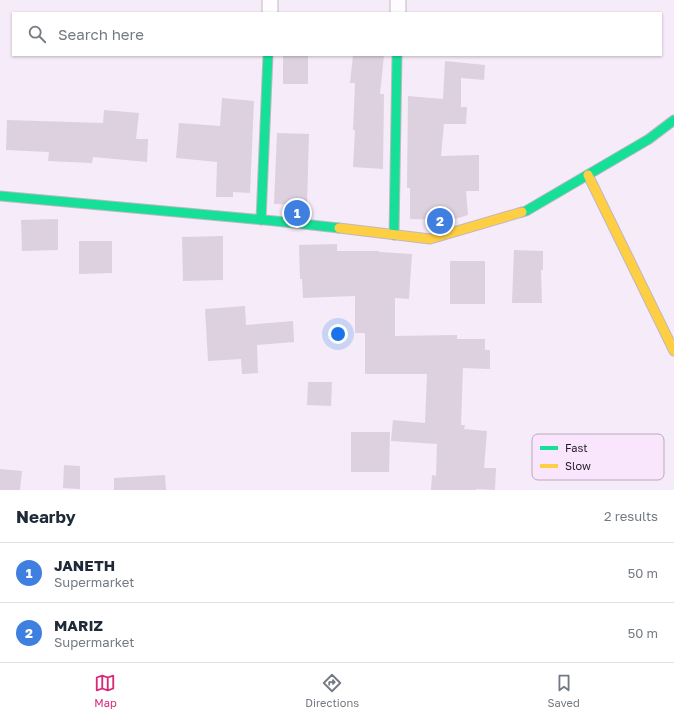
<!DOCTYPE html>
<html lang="en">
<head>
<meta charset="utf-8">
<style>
  body { margin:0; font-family:"Golos Text",sans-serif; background:#f6f6f7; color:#1f2937 }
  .you { position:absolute; left:338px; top:334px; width:14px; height:14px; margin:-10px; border:3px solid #fff; border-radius:50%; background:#1a73e8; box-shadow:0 0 0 6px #1a73e833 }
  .badge { display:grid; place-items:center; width:26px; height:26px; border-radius:50%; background:#db2777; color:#fff; font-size:13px; font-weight:700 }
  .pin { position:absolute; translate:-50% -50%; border:2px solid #fff; box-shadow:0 1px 4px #0006 }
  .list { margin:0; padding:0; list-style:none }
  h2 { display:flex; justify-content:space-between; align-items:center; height:52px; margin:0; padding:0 16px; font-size:17px }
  h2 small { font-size:13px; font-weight:400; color:#747a83 }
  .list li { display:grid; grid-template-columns:26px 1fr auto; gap:12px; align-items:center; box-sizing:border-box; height:60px; padding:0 16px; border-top:1px solid #e0e1e3 }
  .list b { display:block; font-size:15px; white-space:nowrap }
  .list p { margin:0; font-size:13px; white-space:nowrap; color:#747a83 }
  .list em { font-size:13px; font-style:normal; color:#747a83 }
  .icon { flex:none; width:22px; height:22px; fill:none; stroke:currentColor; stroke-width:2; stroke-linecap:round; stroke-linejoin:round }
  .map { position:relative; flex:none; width:674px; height:490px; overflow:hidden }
  .search { position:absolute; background:#fff; box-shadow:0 1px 3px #0004; left:12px; right:12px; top:12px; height:44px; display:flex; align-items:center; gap:10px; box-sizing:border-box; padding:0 14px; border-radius:0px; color:#747a83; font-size:15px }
  .sheet { height:172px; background:#fff }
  nav { display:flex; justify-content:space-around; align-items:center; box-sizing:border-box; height:56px; border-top:1px solid #e0e1e3; background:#fff; font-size:11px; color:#747a83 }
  nav a { display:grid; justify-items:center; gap:2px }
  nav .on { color:#db2777 }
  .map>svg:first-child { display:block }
  .building { fill:#ddd1df }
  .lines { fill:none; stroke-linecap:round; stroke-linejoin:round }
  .street-casing { stroke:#c0b7c2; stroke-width:17 }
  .fast-casing { stroke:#c0b7c2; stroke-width:11 }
  .slow-casing { stroke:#c0b7c2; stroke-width:11 }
  .street { stroke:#fefcfe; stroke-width:15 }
  .fast { stroke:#16e098; stroke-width:9 }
  .slow { stroke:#ffcf43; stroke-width:9 }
  .key { fill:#f9e6fd; stroke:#b9a9bc; stroke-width:1 }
  .key-label { font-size:11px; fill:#241b26 }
</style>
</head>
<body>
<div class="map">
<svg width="674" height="490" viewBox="0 0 674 490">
  <rect width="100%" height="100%" fill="#f6ebf8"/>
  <!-- building -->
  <g class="building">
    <polygon points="353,55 384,55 380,94 384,94 383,169 353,167 355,130 353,130 355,83 350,83"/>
    <rect x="283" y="56" width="25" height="28"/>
    <polygon points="445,61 485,65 484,80 461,78 461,107 467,107 466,124 444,124 441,156 479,155 479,191 466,191 468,215 455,219 444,220 410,219 410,188 407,188 408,96 443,99"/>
    <polygon points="222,98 254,101 250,193 233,192 233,197 216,197 217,162 176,158 179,123 220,126"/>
    <polygon points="104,110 139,113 136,139 148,139 147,162 93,157 92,163 48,161 49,152 6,150 7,120 103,123"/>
    <polygon points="277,133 309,134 307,205 274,204"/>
    <polygon points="58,219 58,250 22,251 21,220"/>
    <polygon points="223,236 223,280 183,281 182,237"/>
    <polygon points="79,241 112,241 112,273 79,274"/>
    <polygon points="337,244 337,251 379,251 379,252 412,254 409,299 395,298 395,336 457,335 457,339 485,339 485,350 490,350 490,369 463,368 461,425 465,425 464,429 487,431 484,468 496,468 495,490 476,489 476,490 431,490 432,475 436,476 437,444 391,441 393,420 425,423 427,374 365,374 365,333 355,333 355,296 303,298 302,279 300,279 299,245"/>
    <polygon points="514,250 543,251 543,270 541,270 542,303 512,303"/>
    <rect x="450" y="261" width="35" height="43"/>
    <polygon points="245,306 246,325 293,321 294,342 257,345 258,373 242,374 241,359 208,361 205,309"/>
    <polygon points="308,382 332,382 331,406 307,405"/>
    <polygon points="351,432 390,432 389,472 351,472"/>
    <polygon points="64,465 80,466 80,489 63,488"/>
    <polygon points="0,469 22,471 20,490 0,490"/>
    <polygon points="165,475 166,490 114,490 114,478"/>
  </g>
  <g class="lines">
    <defs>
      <g id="street">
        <polyline points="270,13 270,0"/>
        <polyline points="398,13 398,0"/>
      </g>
      <g id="fast">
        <polyline points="0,196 275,221 339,228"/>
        <polyline points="522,212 526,211 649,139 674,120"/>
        <polyline points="261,220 268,55"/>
        <polyline points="394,235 397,55"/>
      </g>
      <g id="slow">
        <polyline points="588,175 674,351"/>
        <polyline points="339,228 430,239 522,212"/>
      </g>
    </defs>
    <!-- street casing -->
    <use href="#street" class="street-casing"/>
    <!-- fast casing -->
    <use href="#fast" class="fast-casing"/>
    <!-- slow casing -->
    <use href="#slow" class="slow-casing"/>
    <!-- street -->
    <use href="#street" class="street"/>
    <!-- fast -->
    <use href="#fast" class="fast"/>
    <!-- slow -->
    <use href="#slow" class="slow"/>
  </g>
  <!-- legend -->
  <rect x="532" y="434" width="132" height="46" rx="6" class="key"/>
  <rect x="540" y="446" width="18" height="4" fill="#16e098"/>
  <rect x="540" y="464" width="18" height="4" fill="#ffcf43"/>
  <g class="key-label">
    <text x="565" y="452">Fast</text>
    <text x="565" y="470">Slow</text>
  </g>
</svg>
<div class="you"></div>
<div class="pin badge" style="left:297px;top:213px;background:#3f7fe0">1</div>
<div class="pin badge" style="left:440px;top:221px;background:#3f7fe0">2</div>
<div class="search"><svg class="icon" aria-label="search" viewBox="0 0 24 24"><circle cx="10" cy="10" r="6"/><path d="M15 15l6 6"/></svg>Search here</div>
</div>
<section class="sheet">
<h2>Nearby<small>2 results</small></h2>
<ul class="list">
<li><span class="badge" style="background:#3f7fe0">1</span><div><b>JANETH</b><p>Supermarket</p></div><em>50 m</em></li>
<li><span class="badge" style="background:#3f7fe0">2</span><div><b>MARIZ</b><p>Supermarket</p></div><em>50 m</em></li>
</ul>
</section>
<nav>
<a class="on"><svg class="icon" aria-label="map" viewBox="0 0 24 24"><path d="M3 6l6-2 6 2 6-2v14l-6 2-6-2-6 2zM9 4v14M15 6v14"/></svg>Map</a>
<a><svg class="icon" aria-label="directions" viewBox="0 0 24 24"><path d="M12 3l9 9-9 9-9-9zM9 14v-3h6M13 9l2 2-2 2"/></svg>Directions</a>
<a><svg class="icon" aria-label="saved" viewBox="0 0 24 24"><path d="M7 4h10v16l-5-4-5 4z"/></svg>Saved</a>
</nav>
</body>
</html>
